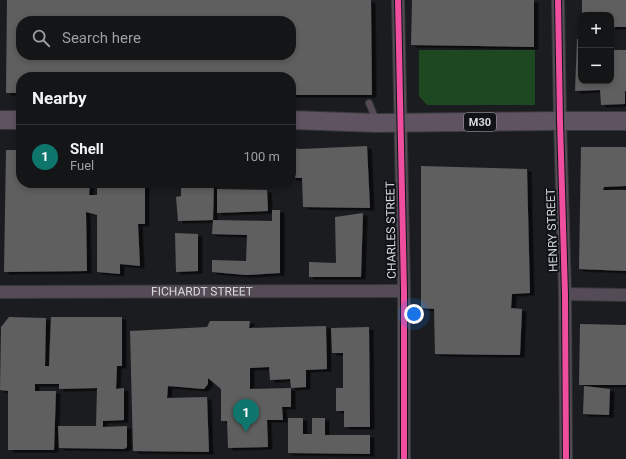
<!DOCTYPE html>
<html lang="en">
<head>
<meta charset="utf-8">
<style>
  body { margin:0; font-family:Roboto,sans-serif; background:#1d1e20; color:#f1f3f6 }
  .controls { position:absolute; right:12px; top:12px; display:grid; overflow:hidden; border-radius:8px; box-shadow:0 2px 6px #0003 }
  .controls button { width:36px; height:36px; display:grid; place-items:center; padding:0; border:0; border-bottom:1px solid #333436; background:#141517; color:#f1f3f6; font:20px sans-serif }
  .you { position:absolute; left:414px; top:314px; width:14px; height:14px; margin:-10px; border:3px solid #fff; border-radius:50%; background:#1a73e8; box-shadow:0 0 0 6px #1a73e833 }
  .badge { display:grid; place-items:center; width:26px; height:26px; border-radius:50%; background:#0f766e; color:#fff; font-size:13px; font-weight:700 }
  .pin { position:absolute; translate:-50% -33px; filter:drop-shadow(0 1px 2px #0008) }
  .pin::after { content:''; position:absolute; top:21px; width:14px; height:12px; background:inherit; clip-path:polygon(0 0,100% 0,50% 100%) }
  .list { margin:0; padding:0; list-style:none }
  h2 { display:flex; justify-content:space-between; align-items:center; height:52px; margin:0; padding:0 16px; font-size:17px }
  h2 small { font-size:13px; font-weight:400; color:#9d9fa1 }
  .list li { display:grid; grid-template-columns:26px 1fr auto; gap:12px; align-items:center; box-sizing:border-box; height:64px; padding:0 16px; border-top:1px solid #333436 }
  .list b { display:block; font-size:15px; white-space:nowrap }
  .list p { margin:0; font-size:13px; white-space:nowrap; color:#9d9fa1 }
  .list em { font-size:13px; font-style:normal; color:#9d9fa1 }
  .icon { flex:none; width:22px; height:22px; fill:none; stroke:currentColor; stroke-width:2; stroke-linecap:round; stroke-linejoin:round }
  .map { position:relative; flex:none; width:626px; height:459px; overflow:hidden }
  .search { position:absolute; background:#141517; box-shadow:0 2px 6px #0003; left:16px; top:16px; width:280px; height:44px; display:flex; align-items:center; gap:10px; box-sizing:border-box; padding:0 14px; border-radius:16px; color:#9d9fa1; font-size:15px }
  .panel { position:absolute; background:#141517; box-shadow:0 2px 6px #0003; left:16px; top:72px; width:280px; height:116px; border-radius:16px }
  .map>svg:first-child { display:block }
  .green { fill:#1d4822 }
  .building { fill:#5f5f5f; fill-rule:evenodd; filter:url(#shadow) }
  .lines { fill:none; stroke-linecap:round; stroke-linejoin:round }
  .lane-casing { stroke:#363739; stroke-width:8 }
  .street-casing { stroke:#363739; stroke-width:14 }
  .primary-casing { stroke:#363739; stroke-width:20 }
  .lane { stroke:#554b56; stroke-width:6 }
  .street { stroke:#554b56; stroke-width:12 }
  .primary { stroke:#5f5362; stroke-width:18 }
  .cycleway-casing { stroke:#0f1318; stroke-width:8 }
  .cycleway { stroke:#ef4d9e; stroke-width:6 }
  .labels { text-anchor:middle; stroke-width:4; stroke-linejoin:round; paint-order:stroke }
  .shield { fill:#0f1318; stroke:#9c9fa3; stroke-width:1 }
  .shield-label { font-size:11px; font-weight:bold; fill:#d9dbdf }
  .street-label { font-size:12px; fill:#d9dbdf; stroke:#0f1318 }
</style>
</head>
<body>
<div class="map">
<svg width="626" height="459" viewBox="0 0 626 459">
  <defs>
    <filter id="shadow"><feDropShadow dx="4.5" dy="2.5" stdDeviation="0" flood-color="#0009"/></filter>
  </defs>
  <rect width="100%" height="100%" fill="#1a1c1f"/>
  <!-- green -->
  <polygon class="green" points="419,50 535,50 535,105 427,105 419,96"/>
  <!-- building -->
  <g class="building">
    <path d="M7 0H371L372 95H291V77H21V93H6ZM21 21H291V55H21Z"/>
    <polygon points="412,0 534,0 534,47 411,45"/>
    <polygon points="582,0 626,0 626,27 611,27 611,15 582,15"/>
    <polygon points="577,39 581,39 581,81 611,81 611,50 626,50 626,91 625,91 625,104 601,105 600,90 575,91"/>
    <polygon points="367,146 370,208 303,207 302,178 291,178 291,148 301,149"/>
    <polygon points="581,147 626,147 626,186 604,187 603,190 626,190 626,271 579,269"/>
    <polygon points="6,150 21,150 21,183 90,183 89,195 97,195 97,183 145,183 145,224 138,224 140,266 120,264 120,274 97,272 97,215 86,212 87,271 4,272"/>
    <polygon points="421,166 527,169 530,293 512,294 511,308 522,309 520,355 435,354 434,309 421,308"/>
    <polygon points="181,183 214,183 213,220 178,221 176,197 181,196"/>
    <polygon points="217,189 267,190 268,211 217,213"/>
    <polygon points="272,210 280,210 280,273 246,275 212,272 212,260 246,261 247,235 212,234 213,220 272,221"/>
    <polygon points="363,213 361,277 309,277 309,262 336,263 335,217"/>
    <polygon points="175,233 198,234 198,271 176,272"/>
    <polygon points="9,317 46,318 45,366 49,366 51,317 122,317 122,366 117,366 116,389 124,388 124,420 103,421 103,427 127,426 127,447 124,449 59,448 58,426 96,426 97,388 59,389 59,384 35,384 35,391 56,391 54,450 8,450 8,391 0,390 1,327"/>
    <polygon points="210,321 250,321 249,328 326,326 327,369 306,370 306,387 291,388 290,379 270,380 269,367 250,368 250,389 291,388 291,407 282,407 283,420 267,420 268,447 228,448 227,421 221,421 221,389 208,378 208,384 204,389 168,386 167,398 207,397 209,452 133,451 130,331 207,327"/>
    <polygon points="580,324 626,325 626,385 579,385"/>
    <polygon points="369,327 370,427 344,427 344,411 336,411 336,388 343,388 343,353 332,353 331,328"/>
    <polygon points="584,386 610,389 609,415 583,414"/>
    <polygon points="288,418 303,418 303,434 312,434 312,418 325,418 325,435 370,435 370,454 288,453"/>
  </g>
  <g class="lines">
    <defs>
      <polyline id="lane" points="369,103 376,120"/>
      <g id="street">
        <polyline points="398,0 404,291 404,459"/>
        <polyline points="558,0 560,121 565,294 566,459"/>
        <path id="s1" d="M0 292 404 291"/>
        <polyline points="565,294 626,295"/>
      </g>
      <g id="primary">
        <polyline points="0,120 21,120"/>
        <polyline points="291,120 377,123 560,121 626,121"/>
      </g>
    </defs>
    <!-- lane casing -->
    <use href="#lane" class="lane-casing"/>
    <!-- street casing -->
    <use href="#street" class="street-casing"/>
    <!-- primary casing -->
    <use href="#primary" class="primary-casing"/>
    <!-- lane -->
    <use href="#lane" class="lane"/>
    <!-- street -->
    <use href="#street" class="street"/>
    <!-- primary -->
    <use href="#primary" class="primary"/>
    <defs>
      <g id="cycleway">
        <polyline points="398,0 404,291 404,459"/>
        <polyline points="558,0 560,121 565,294 566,459"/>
      </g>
    </defs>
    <!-- cycleway casing -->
    <use href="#cycleway" class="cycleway-casing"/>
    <!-- cycleway -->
    <use href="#cycleway" class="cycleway"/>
  </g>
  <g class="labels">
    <!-- shield labels -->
    <rect class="shield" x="464" y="113" width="32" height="18" rx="3"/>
    <g class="shield-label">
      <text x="480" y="126">M30</text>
    </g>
    <!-- street labels -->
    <g class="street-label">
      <text transform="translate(391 230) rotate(-91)" y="4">CHARLES STREET</text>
      <text transform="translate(552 230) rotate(-92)" y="4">HENRY STREET</text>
      <text dy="4" stroke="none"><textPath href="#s1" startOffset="202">FICHARDT STREET</textPath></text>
    </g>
  </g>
</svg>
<div class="controls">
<button>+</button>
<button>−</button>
</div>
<div class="you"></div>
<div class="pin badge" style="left:246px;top:432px">1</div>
<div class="search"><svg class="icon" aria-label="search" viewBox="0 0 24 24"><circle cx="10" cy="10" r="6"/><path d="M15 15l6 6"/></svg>Search here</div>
<section class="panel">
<h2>Nearby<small></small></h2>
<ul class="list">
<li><span class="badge">1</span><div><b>Shell</b><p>Fuel</p></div><em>100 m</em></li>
</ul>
</section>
</div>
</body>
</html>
